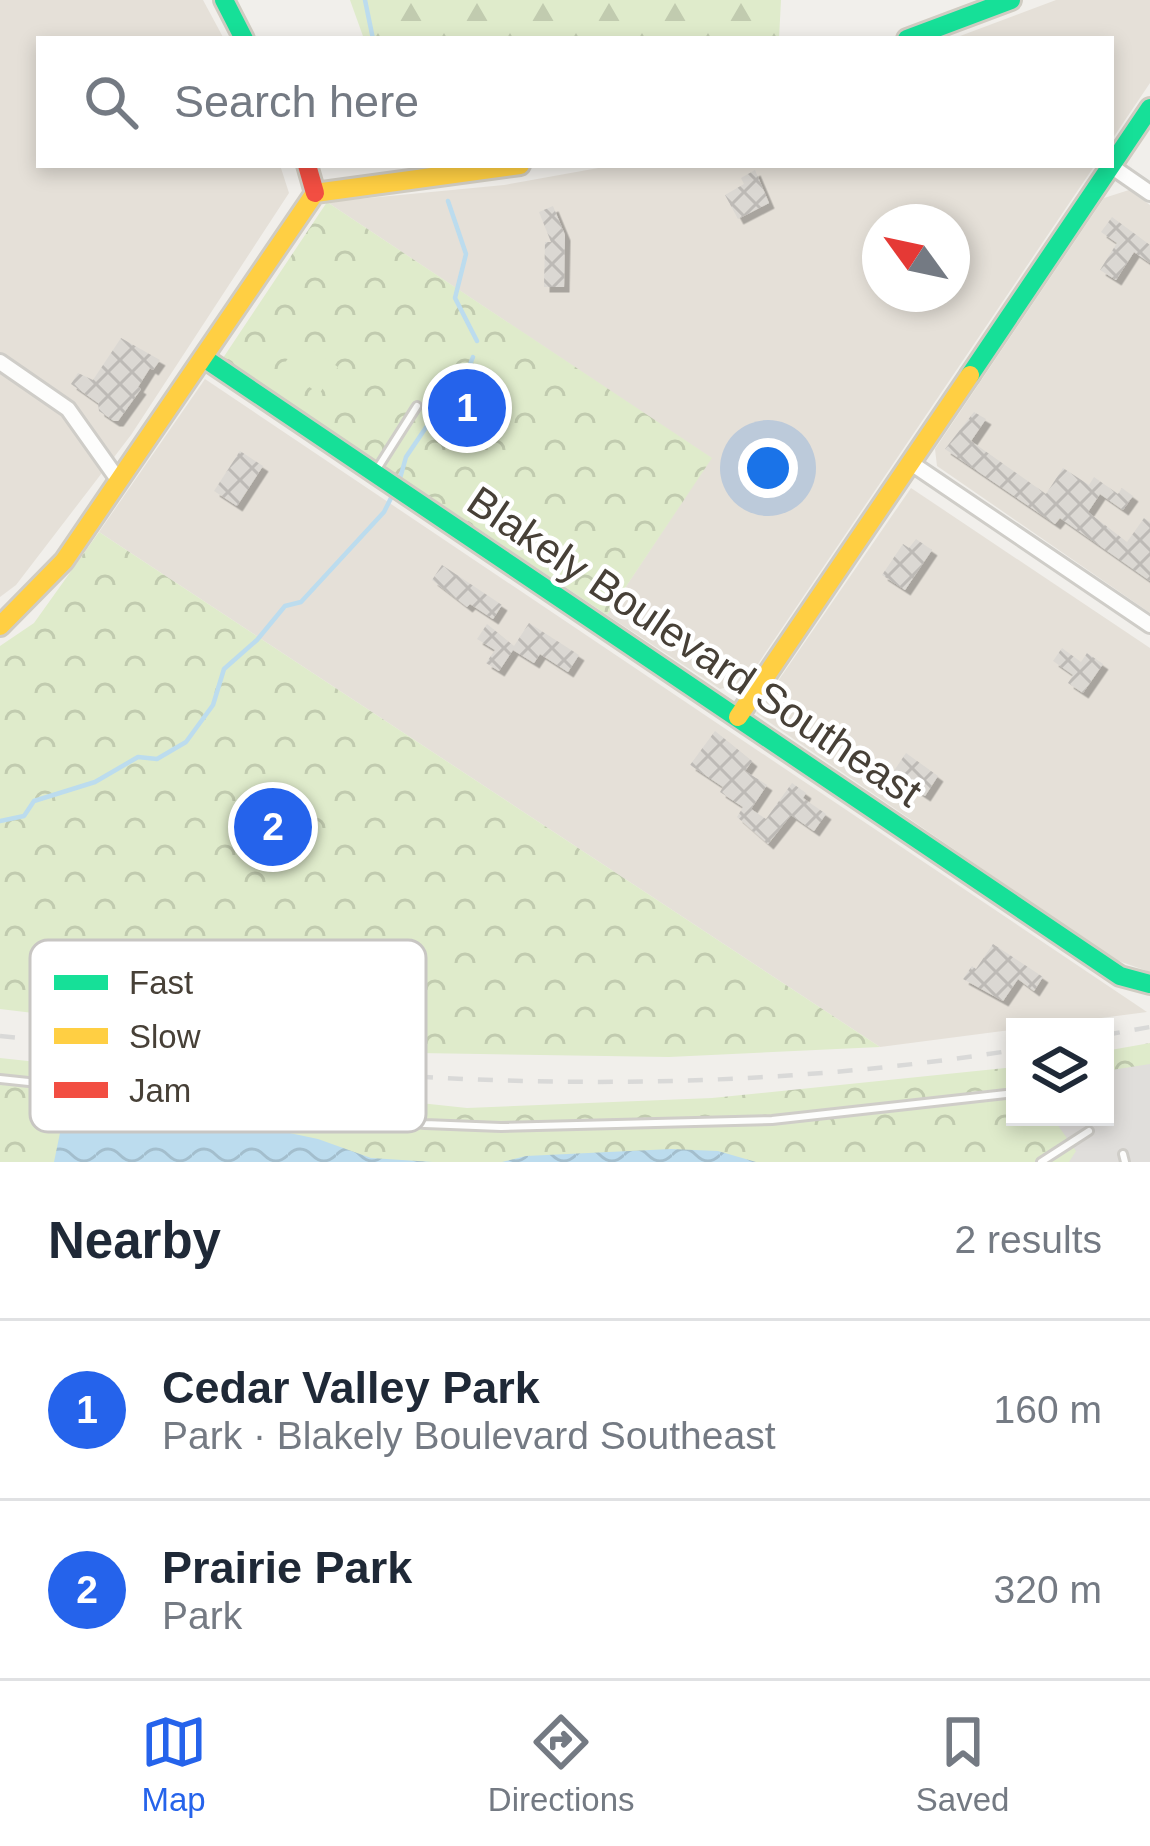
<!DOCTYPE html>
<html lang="en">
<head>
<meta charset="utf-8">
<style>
  body { margin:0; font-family:Helvetica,sans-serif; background:#f6f6f7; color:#1f2937 }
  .controls { position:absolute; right:36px; bottom:36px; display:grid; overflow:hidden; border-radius:0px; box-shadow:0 6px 18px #0003 }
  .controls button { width:108px; height:108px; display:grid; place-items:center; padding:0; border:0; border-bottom:3px solid #e0e1e3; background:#fff; color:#1f2937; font:60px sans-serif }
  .compass { position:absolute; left:862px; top:204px; width:108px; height:108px; border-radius:50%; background:#fff; box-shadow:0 6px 18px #0003; rotate:303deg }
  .you { position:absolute; left:768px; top:468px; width:42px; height:42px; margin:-30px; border:9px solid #fff; border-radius:50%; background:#1a73e8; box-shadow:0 0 0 18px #1a73e833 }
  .badge { display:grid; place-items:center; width:78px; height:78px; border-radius:50%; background:#2563eb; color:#fff; font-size:39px; font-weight:700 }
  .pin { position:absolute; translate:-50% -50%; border:6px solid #fff; box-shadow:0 3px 12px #0006 }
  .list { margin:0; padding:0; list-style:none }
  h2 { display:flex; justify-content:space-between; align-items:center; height:156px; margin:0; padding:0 48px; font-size:51px }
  h2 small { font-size:39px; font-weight:400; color:#747a83 }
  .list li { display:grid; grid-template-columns:78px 1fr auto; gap:36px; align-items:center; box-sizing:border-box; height:180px; padding:0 48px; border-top:3px solid #e0e1e3 }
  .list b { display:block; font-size:45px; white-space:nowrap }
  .list p { margin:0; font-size:39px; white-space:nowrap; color:#747a83 }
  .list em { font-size:39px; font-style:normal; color:#747a83 }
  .icon { flex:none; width:66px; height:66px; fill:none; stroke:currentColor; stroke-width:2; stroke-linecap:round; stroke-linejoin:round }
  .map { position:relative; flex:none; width:1150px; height:1162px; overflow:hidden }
  .search { position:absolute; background:#fff; box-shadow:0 6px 18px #0003; left:36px; right:36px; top:36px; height:132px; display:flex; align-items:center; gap:30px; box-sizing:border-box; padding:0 42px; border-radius:0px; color:#747a83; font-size:45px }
  .sheet { height:516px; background:#fff }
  nav { display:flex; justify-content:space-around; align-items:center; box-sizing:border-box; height:168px; border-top:3px solid #e0e1e3; background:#fff; font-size:33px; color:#747a83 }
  nav a { display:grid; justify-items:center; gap:6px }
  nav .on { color:#2563eb }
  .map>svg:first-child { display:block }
  .residential { fill:#e5e0d8; fill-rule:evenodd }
  .forest { fill:url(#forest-firs) }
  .park { fill:url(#park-crowns) }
  .pitch { fill:#dfebcb }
  .parking { fill:#e0dedb }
  .water { fill:url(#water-waves) }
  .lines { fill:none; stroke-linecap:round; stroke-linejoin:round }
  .stream { stroke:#bcdcee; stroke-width:4.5 }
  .building { fill:url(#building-cross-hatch); filter:url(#shadow) }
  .lane-casing { stroke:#cfcdc8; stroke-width:12 }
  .street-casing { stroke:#cfcdc8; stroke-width:20 }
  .fast-casing { stroke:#d0ccc2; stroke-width:24 }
  .slow-casing { stroke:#d0ccc2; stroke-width:24 }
  .jam-casing { stroke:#d0ccc2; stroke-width:24 }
  .lane { stroke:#fdfdfc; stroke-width:6 }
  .street { stroke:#fdfdfc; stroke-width:14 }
  .fast { stroke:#16e098; stroke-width:18 }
  .slow { stroke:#ffcf43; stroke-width:18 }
  .jam { stroke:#f24e42; stroke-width:18 }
  .rail { stroke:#d9d9d8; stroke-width:4.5; stroke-dasharray:15 15; stroke-linecap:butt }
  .labels { text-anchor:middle; stroke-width:9; stroke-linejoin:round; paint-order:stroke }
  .street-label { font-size:42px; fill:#474037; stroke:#fff }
  .key { fill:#fff; stroke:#c8c6c3; stroke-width:3 }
  .key-label { font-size:33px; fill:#474037 }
</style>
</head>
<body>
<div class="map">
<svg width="1150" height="1162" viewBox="0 0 1150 1162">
  <defs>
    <pattern id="forest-firs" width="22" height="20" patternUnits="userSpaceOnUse" patternTransform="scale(3)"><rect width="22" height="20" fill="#dfebcb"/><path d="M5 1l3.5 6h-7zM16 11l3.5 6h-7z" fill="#c1cbaf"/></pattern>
    <pattern id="park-crowns" width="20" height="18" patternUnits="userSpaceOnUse" patternTransform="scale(3)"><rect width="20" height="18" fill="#dfebcb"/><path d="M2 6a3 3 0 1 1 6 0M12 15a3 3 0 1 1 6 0" fill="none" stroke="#c1cbaf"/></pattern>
    <pattern id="water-waves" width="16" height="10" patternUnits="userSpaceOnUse" patternTransform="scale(3)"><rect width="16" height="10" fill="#bcdcee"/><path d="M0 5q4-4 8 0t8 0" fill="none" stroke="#a3becd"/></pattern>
    <pattern id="building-cross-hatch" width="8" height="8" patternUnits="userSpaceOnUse" patternTransform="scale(3)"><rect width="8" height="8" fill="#dbd8d3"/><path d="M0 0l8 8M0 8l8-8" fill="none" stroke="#bdbab6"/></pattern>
    <filter id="shadow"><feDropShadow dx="5.5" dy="5.5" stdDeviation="0" flood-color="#0004"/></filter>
  </defs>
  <rect width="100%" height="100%" fill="#f1efeb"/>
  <!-- residential -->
  <g class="residential">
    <polygon points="0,0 203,0 224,39 39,39 39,165 280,165 289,193 131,435 16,585 0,597"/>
    <polygon points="1056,0 1150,0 1150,83 1111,141 1111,39 952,39"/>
    <path d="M615 165H1095L745 683 720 689 607 615 711 458 327 202 504 185ZM880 222H952V294H880Z"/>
    <polygon points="1129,190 1150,205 1150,613 937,466 935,449 1104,198"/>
    <polygon points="205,379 1147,1012 880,1047 99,532"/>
    <polygon points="911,488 1150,648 1150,972 1113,959 756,713"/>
  </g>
  <!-- forest -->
  <polygon class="forest" points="350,0 781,0 779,39 364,39"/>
  <!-- park -->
  <g class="park">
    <polygon points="327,202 712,458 607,615 223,358"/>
    <polygon points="99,532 880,1047 669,1057 358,1052 0,1009 0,646 34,623"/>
    <polygon points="1150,1043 1150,1162 0,1162 0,1058 467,1108 712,1098 1015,1067 1015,1117 1105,1117 1105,1051"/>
  </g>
  <!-- pitch -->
  <polygon class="pitch" points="300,341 338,367 319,394 282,367"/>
  <!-- parking -->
  <polygon class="parking" points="1150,1064 1150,1162 1069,1162 1076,1151 1052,1117 1105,1117 1105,1071"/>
  <!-- water -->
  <g class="water">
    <polygon points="93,1111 137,1124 174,1115 213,1125 252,1125 318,1139 371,1158 433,1162 54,1162 61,1128"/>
    <polygon points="671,1149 718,1151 756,1162 502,1162 526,1156"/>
  </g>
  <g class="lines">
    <!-- stream -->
    <g class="stream">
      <polyline points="365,0 373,39"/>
      <polyline points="448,201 466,254 455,298 477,341"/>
      <polyline points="399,482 406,457 429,423 452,409 473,357"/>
      <polyline points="0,821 24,816 34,801 95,782 138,757 157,759 186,742 213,705 224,669 257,640 285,606 301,602 384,512 394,492"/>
    </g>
  </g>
  <!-- building -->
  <g class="building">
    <polygon points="755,170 769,203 738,219 725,195 744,184 741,178"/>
    <polygon points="553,206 565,235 564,287 544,287 545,242 551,242 539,212"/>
    <polygon points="1112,217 1150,245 1150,263 1134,252 1116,280 1100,270 1117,243 1101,232"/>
    <polygon points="121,338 160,360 153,370 150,368 138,387 141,389 118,421 114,421 99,411 98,403 71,384 78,373 93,380"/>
    <polygon points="974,412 986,419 971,441 1046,494 1063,468 1089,485 1094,477 1118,494 1122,488 1133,496 1123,510 1100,494 1088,512 1127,542 1144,518 1150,522 1150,581 1060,518 1055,524 945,449"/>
    <polygon points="240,451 263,466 237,506 214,491"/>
    <polygon points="916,539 932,550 905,590 882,575 903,544 909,548"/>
    <polygon points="442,565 502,605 493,619 470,604 467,607 432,580"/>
    <polygon points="529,623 579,655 568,672 540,654 534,663 513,650 499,671 486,663 495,650 477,639 487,624 514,646"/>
    <polygon points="1062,648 1081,662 1087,653 1103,664 1083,693 1068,683 1073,675 1053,661"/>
    <polygon points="715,731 752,761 745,771 767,785 751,809 766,819 792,783 806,793 803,798 826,814 814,831 791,815 768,844 737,817 743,807 720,792 723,787 690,765"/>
    <polygon points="906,753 938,776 925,796 907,784 902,791 887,781"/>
    <polygon points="993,944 1043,977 1034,991 1018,979 1003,1001 963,979 972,966 976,969"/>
  </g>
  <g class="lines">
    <defs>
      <g id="lane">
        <polyline points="377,469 417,406"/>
        <polyline points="0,1079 425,1124 501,1127 772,1120 1015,1093"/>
        <polyline points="1123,1154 1125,1162"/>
        <polyline points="1041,1162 1089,1131"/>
      </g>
      <g id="street">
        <polyline points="1111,166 1150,193"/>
        <polyline points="0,362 68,409 119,481"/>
        <polyline points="911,463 1150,625"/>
      </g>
      <g id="fast">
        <polyline points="224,0 244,39"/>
        <polyline points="907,39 1011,0"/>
        <polyline points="204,358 1120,976 1150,984"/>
        <polyline points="970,375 1150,108"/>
      </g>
      <g id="slow">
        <polyline points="0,626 64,561 315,193 520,165"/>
        <polyline points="738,717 970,375"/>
      </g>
      <polyline id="jam" points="307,165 315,193"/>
    </defs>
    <!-- lane casing -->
    <use href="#lane" class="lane-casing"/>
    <!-- street casing -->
    <use href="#street" class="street-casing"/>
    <!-- fast casing -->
    <use href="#fast" class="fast-casing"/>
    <!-- slow casing -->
    <use href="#slow" class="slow-casing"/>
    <!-- jam casing -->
    <use href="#jam" class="jam-casing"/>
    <!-- lane -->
    <use href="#lane" class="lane"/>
    <!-- street -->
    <use href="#street" class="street"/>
    <!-- fast -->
    <use href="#fast" class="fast"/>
    <!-- slow -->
    <use href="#slow" class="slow"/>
    <!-- jam -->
    <use href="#jam" class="jam"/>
    <!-- rail -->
    <g class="rail">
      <polyline points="1105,1035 1150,1027"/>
      <path d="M0 1036C141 1050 283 1070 425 1077 622 1088 820 1081 1015 1050"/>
    </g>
  </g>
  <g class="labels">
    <!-- street labels -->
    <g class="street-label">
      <text transform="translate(695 646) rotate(34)" y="15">Blakely Boulevard Southeast</text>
    </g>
  </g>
  <!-- legend -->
  <rect x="30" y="940" width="396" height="192" rx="18" class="key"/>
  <rect x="54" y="975" width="54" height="15" fill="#16e098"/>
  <rect x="54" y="1028" width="54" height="16" fill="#ffcf43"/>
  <rect x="54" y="1082" width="54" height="16" fill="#f24e42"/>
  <g class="key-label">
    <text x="129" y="994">Fast</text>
    <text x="129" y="1048">Slow</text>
    <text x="129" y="1102">Jam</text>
  </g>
</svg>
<div class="controls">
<button><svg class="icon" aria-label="layers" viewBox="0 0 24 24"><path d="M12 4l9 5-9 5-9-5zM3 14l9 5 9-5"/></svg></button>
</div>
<svg class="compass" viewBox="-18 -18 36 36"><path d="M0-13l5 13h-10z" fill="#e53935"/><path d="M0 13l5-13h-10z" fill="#747a83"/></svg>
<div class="you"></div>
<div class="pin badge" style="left:467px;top:408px">1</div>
<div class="pin badge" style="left:273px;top:827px">2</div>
<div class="search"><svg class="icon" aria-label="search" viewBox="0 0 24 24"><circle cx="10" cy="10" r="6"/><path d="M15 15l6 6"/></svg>Search here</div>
</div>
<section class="sheet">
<h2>Nearby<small>2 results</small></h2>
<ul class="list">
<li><span class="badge">1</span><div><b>Cedar Valley Park</b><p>Park · Blakely Boulevard Southeast</p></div><em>160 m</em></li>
<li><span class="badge">2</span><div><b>Prairie Park</b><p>Park</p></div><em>320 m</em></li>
</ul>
</section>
<nav>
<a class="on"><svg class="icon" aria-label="map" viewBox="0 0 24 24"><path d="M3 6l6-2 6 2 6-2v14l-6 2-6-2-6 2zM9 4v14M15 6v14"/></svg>Map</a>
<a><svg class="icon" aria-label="directions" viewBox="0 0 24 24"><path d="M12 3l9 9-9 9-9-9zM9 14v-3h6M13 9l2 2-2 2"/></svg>Directions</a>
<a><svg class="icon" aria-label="saved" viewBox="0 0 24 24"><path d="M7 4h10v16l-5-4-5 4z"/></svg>Saved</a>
</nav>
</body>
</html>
